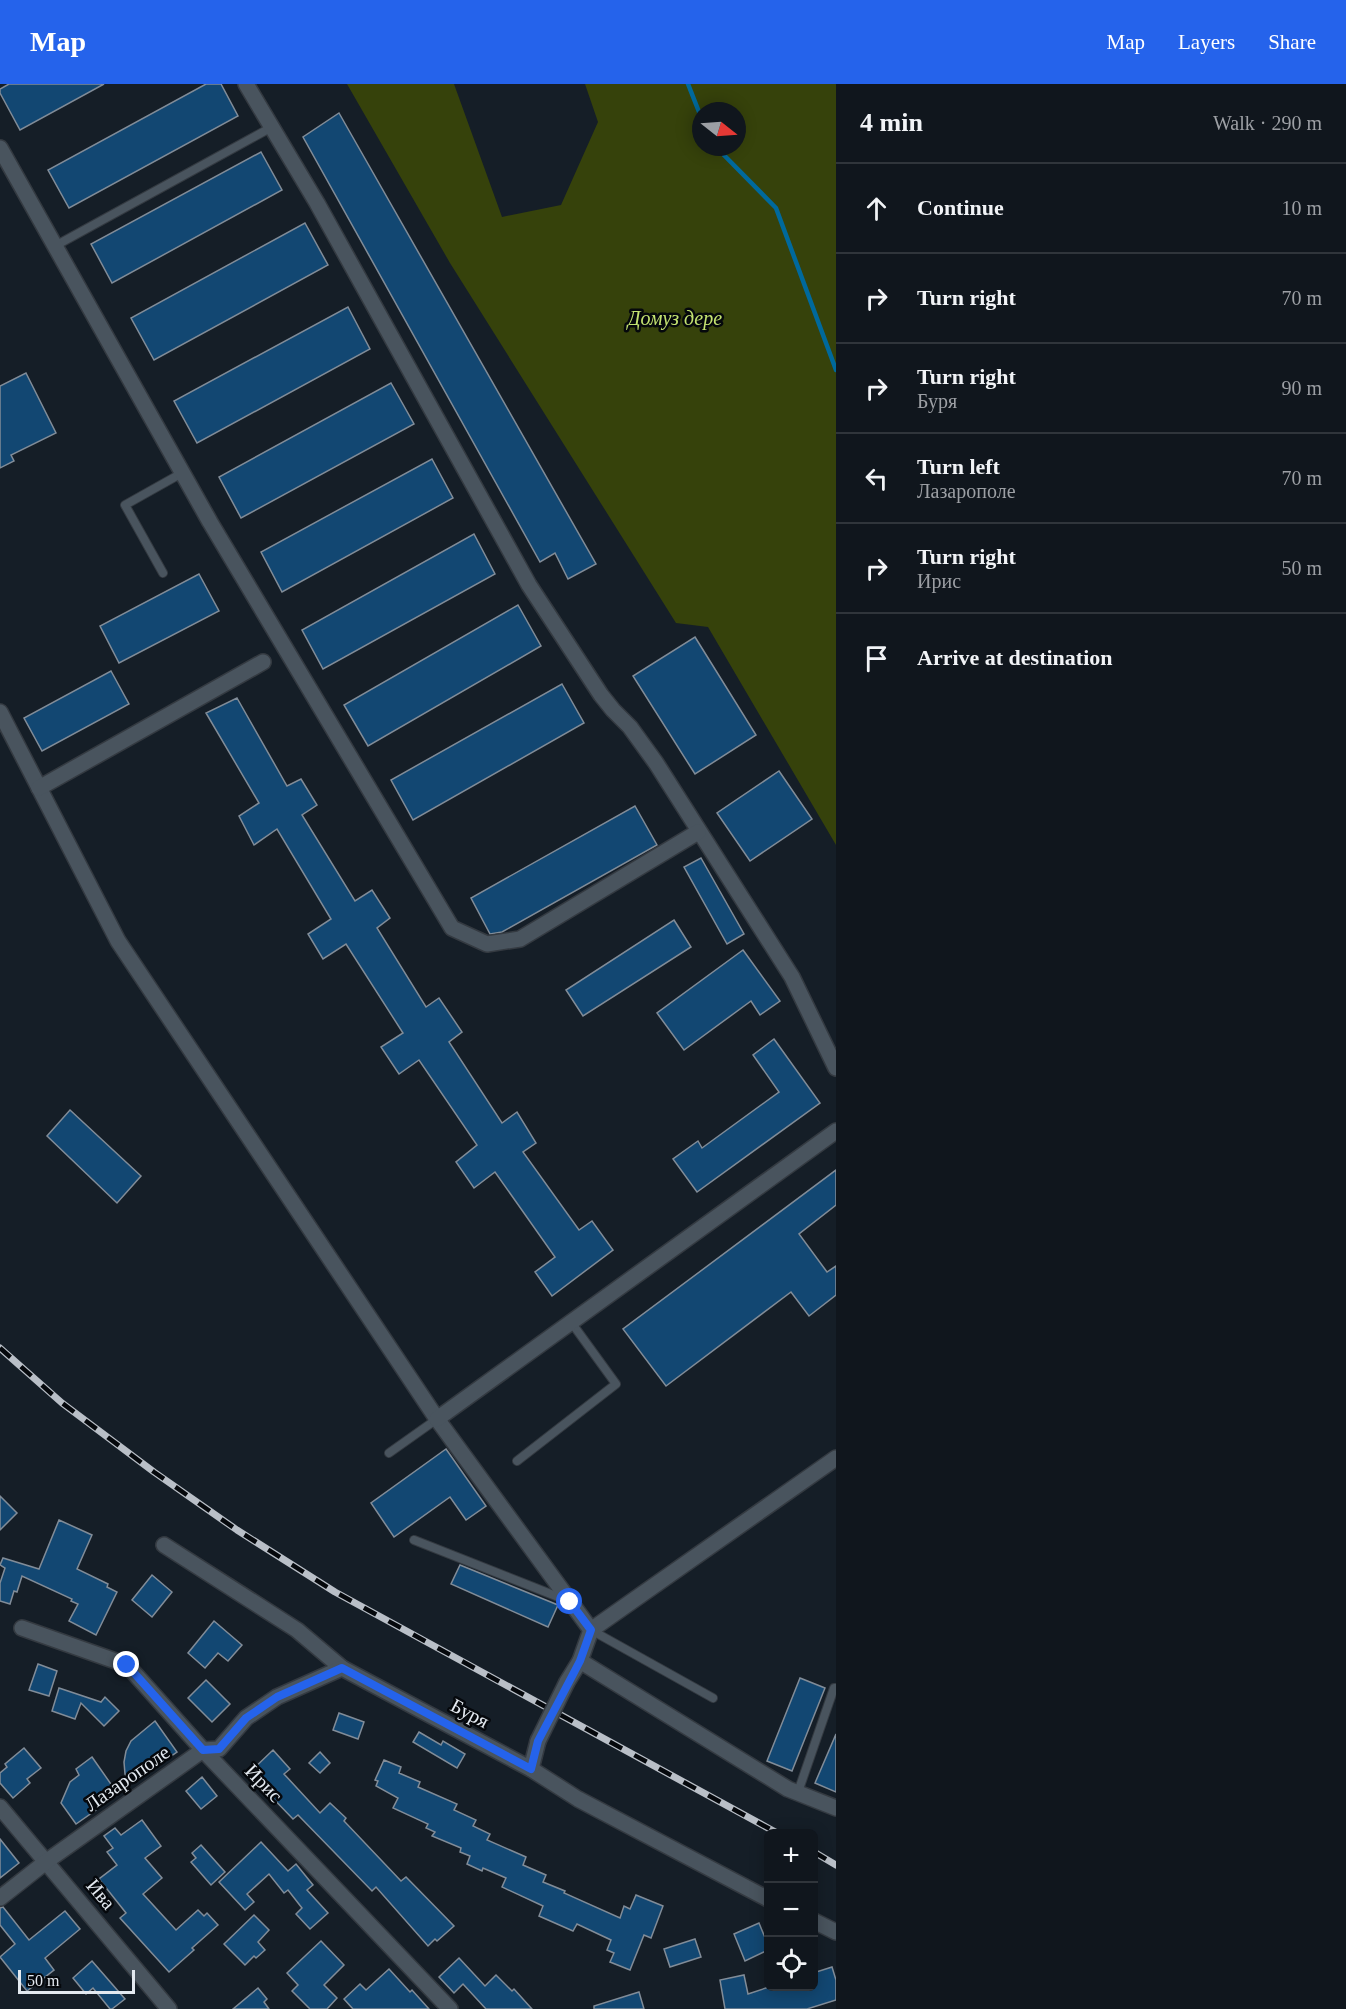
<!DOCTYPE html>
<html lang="en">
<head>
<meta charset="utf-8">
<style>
  body { margin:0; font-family:Georgia,serif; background:#1e232a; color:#f1f3f6 }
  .controls { position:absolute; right:18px; bottom:18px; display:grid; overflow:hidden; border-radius:9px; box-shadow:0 3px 15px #0003 }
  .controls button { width:54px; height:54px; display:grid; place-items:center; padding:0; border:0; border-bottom:2px solid #30353b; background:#10161d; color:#f1f3f6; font:30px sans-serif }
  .compass { position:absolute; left:692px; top:18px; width:54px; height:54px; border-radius:50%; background:#10161d; box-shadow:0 3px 15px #0003; rotate:107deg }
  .scale { position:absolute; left:18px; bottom:15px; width:117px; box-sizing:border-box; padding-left:6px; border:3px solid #e3e9f0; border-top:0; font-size:16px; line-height:21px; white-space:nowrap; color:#e3e9f0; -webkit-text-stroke:4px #05080c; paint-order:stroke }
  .stop { position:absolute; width:18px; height:18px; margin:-14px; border:4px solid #2563eb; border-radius:50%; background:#fff }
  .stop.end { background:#2563eb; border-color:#fff; box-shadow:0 2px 6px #0008 }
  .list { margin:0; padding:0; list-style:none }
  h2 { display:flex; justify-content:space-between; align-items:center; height:78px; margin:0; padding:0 24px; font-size:26px }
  h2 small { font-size:20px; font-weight:400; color:#9c9fa4 }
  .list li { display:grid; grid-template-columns:39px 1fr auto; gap:18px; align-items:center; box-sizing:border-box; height:90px; padding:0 24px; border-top:2px solid #30353b }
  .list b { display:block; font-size:22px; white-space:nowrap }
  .list p { margin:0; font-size:20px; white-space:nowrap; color:#9c9fa4 }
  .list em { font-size:20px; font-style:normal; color:#9c9fa4 }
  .icon { flex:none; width:33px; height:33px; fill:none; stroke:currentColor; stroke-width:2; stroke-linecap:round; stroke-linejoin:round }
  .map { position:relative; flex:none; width:836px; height:1925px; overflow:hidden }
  header { display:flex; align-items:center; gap:36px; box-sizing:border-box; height:84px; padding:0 30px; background:#2563eb; color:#fff }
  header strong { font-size:28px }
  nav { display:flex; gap:33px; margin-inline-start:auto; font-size:21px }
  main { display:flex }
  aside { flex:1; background:#10161d }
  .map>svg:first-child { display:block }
  .green { fill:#36420b; fill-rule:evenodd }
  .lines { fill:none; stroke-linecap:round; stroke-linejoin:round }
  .stream { stroke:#00699c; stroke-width:4.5 }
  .building { fill:#124772; stroke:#818c98; stroke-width:1.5 }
  .service-casing { stroke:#343a41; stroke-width:10 }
  .minor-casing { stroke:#343a41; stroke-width:18 }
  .service { stroke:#49545e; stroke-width:8 }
  .minor { stroke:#49545e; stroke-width:15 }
  .rail-casing { stroke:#b9bfc7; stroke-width:7 }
  .rail { stroke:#05080c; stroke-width:4.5; stroke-dasharray:14; stroke-linecap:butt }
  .minor-bridge-casing { stroke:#343a41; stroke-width:18; stroke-linecap:butt }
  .minor-bridge { stroke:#49545e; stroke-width:15 }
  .route { stroke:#2563eb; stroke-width:8 }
  .labels { text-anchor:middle; stroke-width:5; stroke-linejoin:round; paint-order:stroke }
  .park-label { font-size:20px; font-style:italic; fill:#c4e371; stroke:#05080c }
  .street-label { font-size:20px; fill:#e3e9f0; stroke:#05080c }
</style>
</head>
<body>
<header>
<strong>Map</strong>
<nav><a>Map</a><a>Layers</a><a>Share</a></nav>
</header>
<main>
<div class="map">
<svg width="836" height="1925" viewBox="0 0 836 1925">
  <rect width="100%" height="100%" fill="#151e27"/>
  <!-- green -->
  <path class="green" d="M347 0H454L502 133 561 121 598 38 585 0H836V761L708 543 676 539 450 179ZM701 27H737V63H701Z"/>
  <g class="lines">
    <!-- stream -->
    <g class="stream">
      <polyline points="688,0 701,33"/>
      <polyline points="716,63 776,124 836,286"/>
    </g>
  </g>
  <!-- building -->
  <g class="building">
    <polygon points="9,0 104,0 20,46 0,9 0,5"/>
    <polygon points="206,0 221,0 238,32 69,124 48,86"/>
    <polygon points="339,29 596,480 568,495 555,469 540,478 303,53"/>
    <polygon points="261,68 282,106 112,199 91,160"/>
    <polygon points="305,139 328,181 154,276 131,234"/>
    <polygon points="348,223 370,265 197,359 174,317"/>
    <polygon points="26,289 56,349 11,371 14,377 0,384 0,302"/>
    <polygon points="391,299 414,340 241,434 219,393"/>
    <polygon points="432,375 453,414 282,508 261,468"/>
    <polygon points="474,450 495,490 323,585 302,546"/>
    <polygon points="199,490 219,527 119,579 100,542"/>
    <polygon points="518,521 541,562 368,662 344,621"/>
    <polygon points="695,553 756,651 695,690 633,592"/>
    <polygon points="111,587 129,620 42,667 24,634"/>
    <polygon points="562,600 584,639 413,736 391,696"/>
    <polygon points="237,614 287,702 301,695 317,721 302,731 355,817 372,806 390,834 377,844 426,923 439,914 462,948 449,958 502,1039 517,1028 536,1059 523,1068 579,1146 592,1137 613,1166 552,1212 535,1188 555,1173 495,1088 474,1104 456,1078 477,1061 419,976 399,990 381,963 403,949 346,860 323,875 308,850 331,835 277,745 254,761 239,732 259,719 206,629"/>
    <polygon points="779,687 812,735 750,777 717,729"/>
    <polygon points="635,722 657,761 502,848 490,850 471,814"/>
    <polygon points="701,774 744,850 727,860 684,783"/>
    <polygon points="674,836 691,863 583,932 566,906"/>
    <polygon points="743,866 780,917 760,931 751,917 684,966 657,929"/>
    <polygon points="774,955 820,1019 697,1108 673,1075 698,1057 702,1064 779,1008 753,971"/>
    <polygon points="70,1026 141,1092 117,1119 47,1052"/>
    <polygon points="836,1086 836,1121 799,1150 827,1188 836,1182 836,1211 809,1232 791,1208 666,1302 623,1245"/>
    <polygon points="446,1365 486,1422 466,1436 450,1413 394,1453 371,1419"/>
    <polygon points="0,1412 17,1429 0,1446"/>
    <polygon points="59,1436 92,1451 77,1485 108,1500 107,1503 117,1508 96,1551 69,1537 78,1520 71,1517 72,1515 22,1492 17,1508 14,1507 10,1520 0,1517 0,1499 5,1484 0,1481 3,1474 39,1485"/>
    <polygon points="460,1481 558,1521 548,1543 451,1500"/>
    <polygon points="152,1491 172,1508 152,1533 132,1516"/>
    <polygon points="214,1537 242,1561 228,1577 218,1569 205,1584 188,1569"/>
    <polygon points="38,1580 57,1587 49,1612 29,1606"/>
    <polygon points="800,1594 825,1604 792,1687 767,1677"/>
    <polygon points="206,1596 230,1620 212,1638 188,1614"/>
    <polygon points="59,1604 101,1618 105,1613 119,1627 104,1642 81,1619 75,1635 52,1627"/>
    <polygon points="339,1629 364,1638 358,1655 333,1646"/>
    <polygon points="155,1637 177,1668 130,1700 125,1690 124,1678 126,1667 131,1657"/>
    <polygon points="419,1648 441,1661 443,1657 465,1670 457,1684 413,1658"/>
    <polygon points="836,1650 836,1708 815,1699"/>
    <polygon points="24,1664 41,1684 27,1695 30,1699 13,1714 0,1699 0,1689 7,1683 5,1680"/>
    <polygon points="273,1666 290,1685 284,1690 320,1729 330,1719 346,1734 344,1737 401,1797 406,1793 454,1842 437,1857 435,1855 428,1862 376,1803 372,1807 298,1731 293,1735 266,1707 265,1708 248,1690"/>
    <polygon points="320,1668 330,1679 320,1689 309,1679"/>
    <polygon points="92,1673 113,1703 91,1718 96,1726 76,1740 61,1719 70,1698 79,1691 76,1685"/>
    <polygon points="384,1676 401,1683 399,1689 420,1698 418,1703 457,1720 454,1726 476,1736 473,1742 490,1750 487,1756 526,1773 523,1781 546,1791 543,1798 565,1807 564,1809 620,1834 624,1822 630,1825 636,1811 663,1822 651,1854 644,1851 630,1886 610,1878 614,1869 607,1866 611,1856 577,1840 573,1847 539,1832 543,1822 502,1803 506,1794 483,1784 482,1787 467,1780 470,1772 460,1768 461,1764 432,1752 435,1748 426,1744 428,1740 393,1724 398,1714 376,1702 378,1697 375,1696"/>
    <polygon points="202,1693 217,1712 201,1725 186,1707"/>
    <polygon points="142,1736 161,1762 145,1774 162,1794 143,1810 176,1846 198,1826 204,1832 207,1829 218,1841 192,1864 194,1866 169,1888 120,1834 126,1829 99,1795 117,1781 107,1768 113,1764 104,1752 115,1744 121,1751"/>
    <polygon points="0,1755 19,1779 0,1794"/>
    <polygon points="261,1758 288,1787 296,1780 313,1801 307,1806 328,1829 310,1845 296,1830 302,1824 288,1806 284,1809 269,1790 247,1810 254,1818 245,1826 219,1798"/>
    <polygon points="201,1761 225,1788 211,1801 191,1778 196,1774 192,1769"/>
    <polygon points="3,1823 29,1856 65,1827 80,1845 45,1874 54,1886 27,1907 0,1873 15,1860 0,1841 0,1824"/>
    <polygon points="254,1831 269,1846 258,1858 265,1866 256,1874 254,1872 245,1881 224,1860"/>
    <polygon points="759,1839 768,1861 768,1866 745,1877 734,1850"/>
    <polygon points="695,1855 701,1873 670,1883 664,1865"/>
    <polygon points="321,1857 344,1881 324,1901 337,1914 327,1925 310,1925 292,1907 298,1901 287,1889"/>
    <polygon points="459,1874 485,1902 496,1891 512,1907 514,1905 532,1925 486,1925 463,1900 454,1909 439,1893"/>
    <polygon points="92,1877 125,1915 112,1925 110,1925 93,1904 86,1910 73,1894"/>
    <polygon points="832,1883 836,1896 836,1916 807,1925 725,1925 720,1896 744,1891 748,1910 772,1902 813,1902 813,1889"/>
    <polygon points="389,1885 410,1908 412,1906 429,1925 353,1925 344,1915 360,1900 366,1906"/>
    <polygon points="258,1904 267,1915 264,1918 269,1925 233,1925"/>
    <polygon points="639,1908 644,1925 594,1925 594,1922"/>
  </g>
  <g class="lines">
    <defs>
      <g id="service">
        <polyline points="55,162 272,43"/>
        <polyline points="163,489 125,421 182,389"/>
        <polyline points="389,1369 437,1335"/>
        <polyline points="517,1377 616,1300 571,1238"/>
        <polyline points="414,1456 566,1516"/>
        <polyline points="591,1546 713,1614"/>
        <polyline points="798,1708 834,1604 836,1604"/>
      </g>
      <g id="minor">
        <polyline points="246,0 317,119 529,501 601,611 613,626 630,643 656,679 792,893 836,984"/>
        <polyline points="0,64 210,438 452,844 487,860 520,855 698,748"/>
        <polyline points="0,628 118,857 437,1335 591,1546 836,1374"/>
        <polyline points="39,704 263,578"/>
        <polyline points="437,1335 836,1047"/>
        <polyline points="164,1461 297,1546 342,1584 531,1685 578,1715 768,1815"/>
        <polyline points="22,1544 127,1581 203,1666 450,1925"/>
        <polyline points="580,1577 788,1705 836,1724"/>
        <polyline points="567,1598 580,1577 591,1546"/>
        <polyline points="531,1685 538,1657"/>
        <polyline points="0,1723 169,1925"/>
        <polyline points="0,1814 47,1777 203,1666 219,1665 246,1634 277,1613 342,1584"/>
        <polyline points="814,1837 836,1848"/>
      </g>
    </defs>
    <!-- service casing -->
    <use href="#service" class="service-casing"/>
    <!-- minor casing -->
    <use href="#minor" class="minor-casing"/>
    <!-- service -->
    <use href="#service" class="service"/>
    <!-- minor -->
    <use href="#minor" class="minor"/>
    <defs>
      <g id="rail">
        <polyline points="0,1264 62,1319 154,1388 237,1446 335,1508 779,1750"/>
        <polyline points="814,1768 836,1781"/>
      </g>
    </defs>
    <!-- rail casing -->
    <use href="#rail" class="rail-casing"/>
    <!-- rail -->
    <use href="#rail" class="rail"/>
    <defs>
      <polyline id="minor-bridge" points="538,1657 567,1598"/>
    </defs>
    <!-- minor-bridge casing -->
    <use href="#minor-bridge" class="minor-bridge-casing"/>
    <!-- minor-bridge -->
    <use href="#minor-bridge" class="minor-bridge"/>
  </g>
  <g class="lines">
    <!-- route -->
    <polyline class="route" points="127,1581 203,1666 219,1665 246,1634 277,1613 342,1584 531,1685 538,1657 580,1577 591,1546 570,1518"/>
  </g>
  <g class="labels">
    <!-- park labels -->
    <g class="park-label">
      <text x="675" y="241">Домуз дере</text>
    </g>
    <!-- street labels -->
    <g class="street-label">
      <text transform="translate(470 1629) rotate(28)" y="7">Буря</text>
      <text transform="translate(127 1694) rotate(-35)" y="7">Лазарополе</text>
      <text transform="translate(264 1699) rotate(46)" y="7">Ирис</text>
      <text transform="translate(101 1810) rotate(50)" y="7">Ива</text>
    </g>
  </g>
</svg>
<div class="controls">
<button>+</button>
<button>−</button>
<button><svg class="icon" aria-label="locate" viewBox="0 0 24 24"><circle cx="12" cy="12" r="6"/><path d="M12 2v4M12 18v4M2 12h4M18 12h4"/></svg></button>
</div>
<svg class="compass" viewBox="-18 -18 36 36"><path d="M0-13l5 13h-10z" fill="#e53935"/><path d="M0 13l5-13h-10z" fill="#9c9fa4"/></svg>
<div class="scale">50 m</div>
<div class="stop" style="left:570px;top:1518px"></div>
<div class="stop end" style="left:127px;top:1581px"></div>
</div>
<aside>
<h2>4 min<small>Walk · 290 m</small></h2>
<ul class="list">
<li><svg class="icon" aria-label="ahead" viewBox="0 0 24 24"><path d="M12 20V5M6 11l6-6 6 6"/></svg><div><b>Continue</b></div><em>10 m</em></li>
<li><svg class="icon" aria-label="right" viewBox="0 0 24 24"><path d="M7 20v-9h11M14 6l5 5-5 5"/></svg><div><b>Turn right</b></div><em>70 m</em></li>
<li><svg class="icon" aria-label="right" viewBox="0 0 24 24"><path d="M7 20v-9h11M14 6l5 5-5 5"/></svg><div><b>Turn right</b><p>Буря</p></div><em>90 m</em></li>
<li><svg class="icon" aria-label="left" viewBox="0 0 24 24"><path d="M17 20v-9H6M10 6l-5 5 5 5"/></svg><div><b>Turn left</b><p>Лазарополе</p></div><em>70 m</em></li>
<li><svg class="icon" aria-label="right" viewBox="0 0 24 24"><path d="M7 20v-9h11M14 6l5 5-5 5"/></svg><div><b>Turn right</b><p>Ирис</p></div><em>50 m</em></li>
<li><svg class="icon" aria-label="arrive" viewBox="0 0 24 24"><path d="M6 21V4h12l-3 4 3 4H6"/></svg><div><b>Arrive at destination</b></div></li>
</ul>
</aside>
</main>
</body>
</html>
